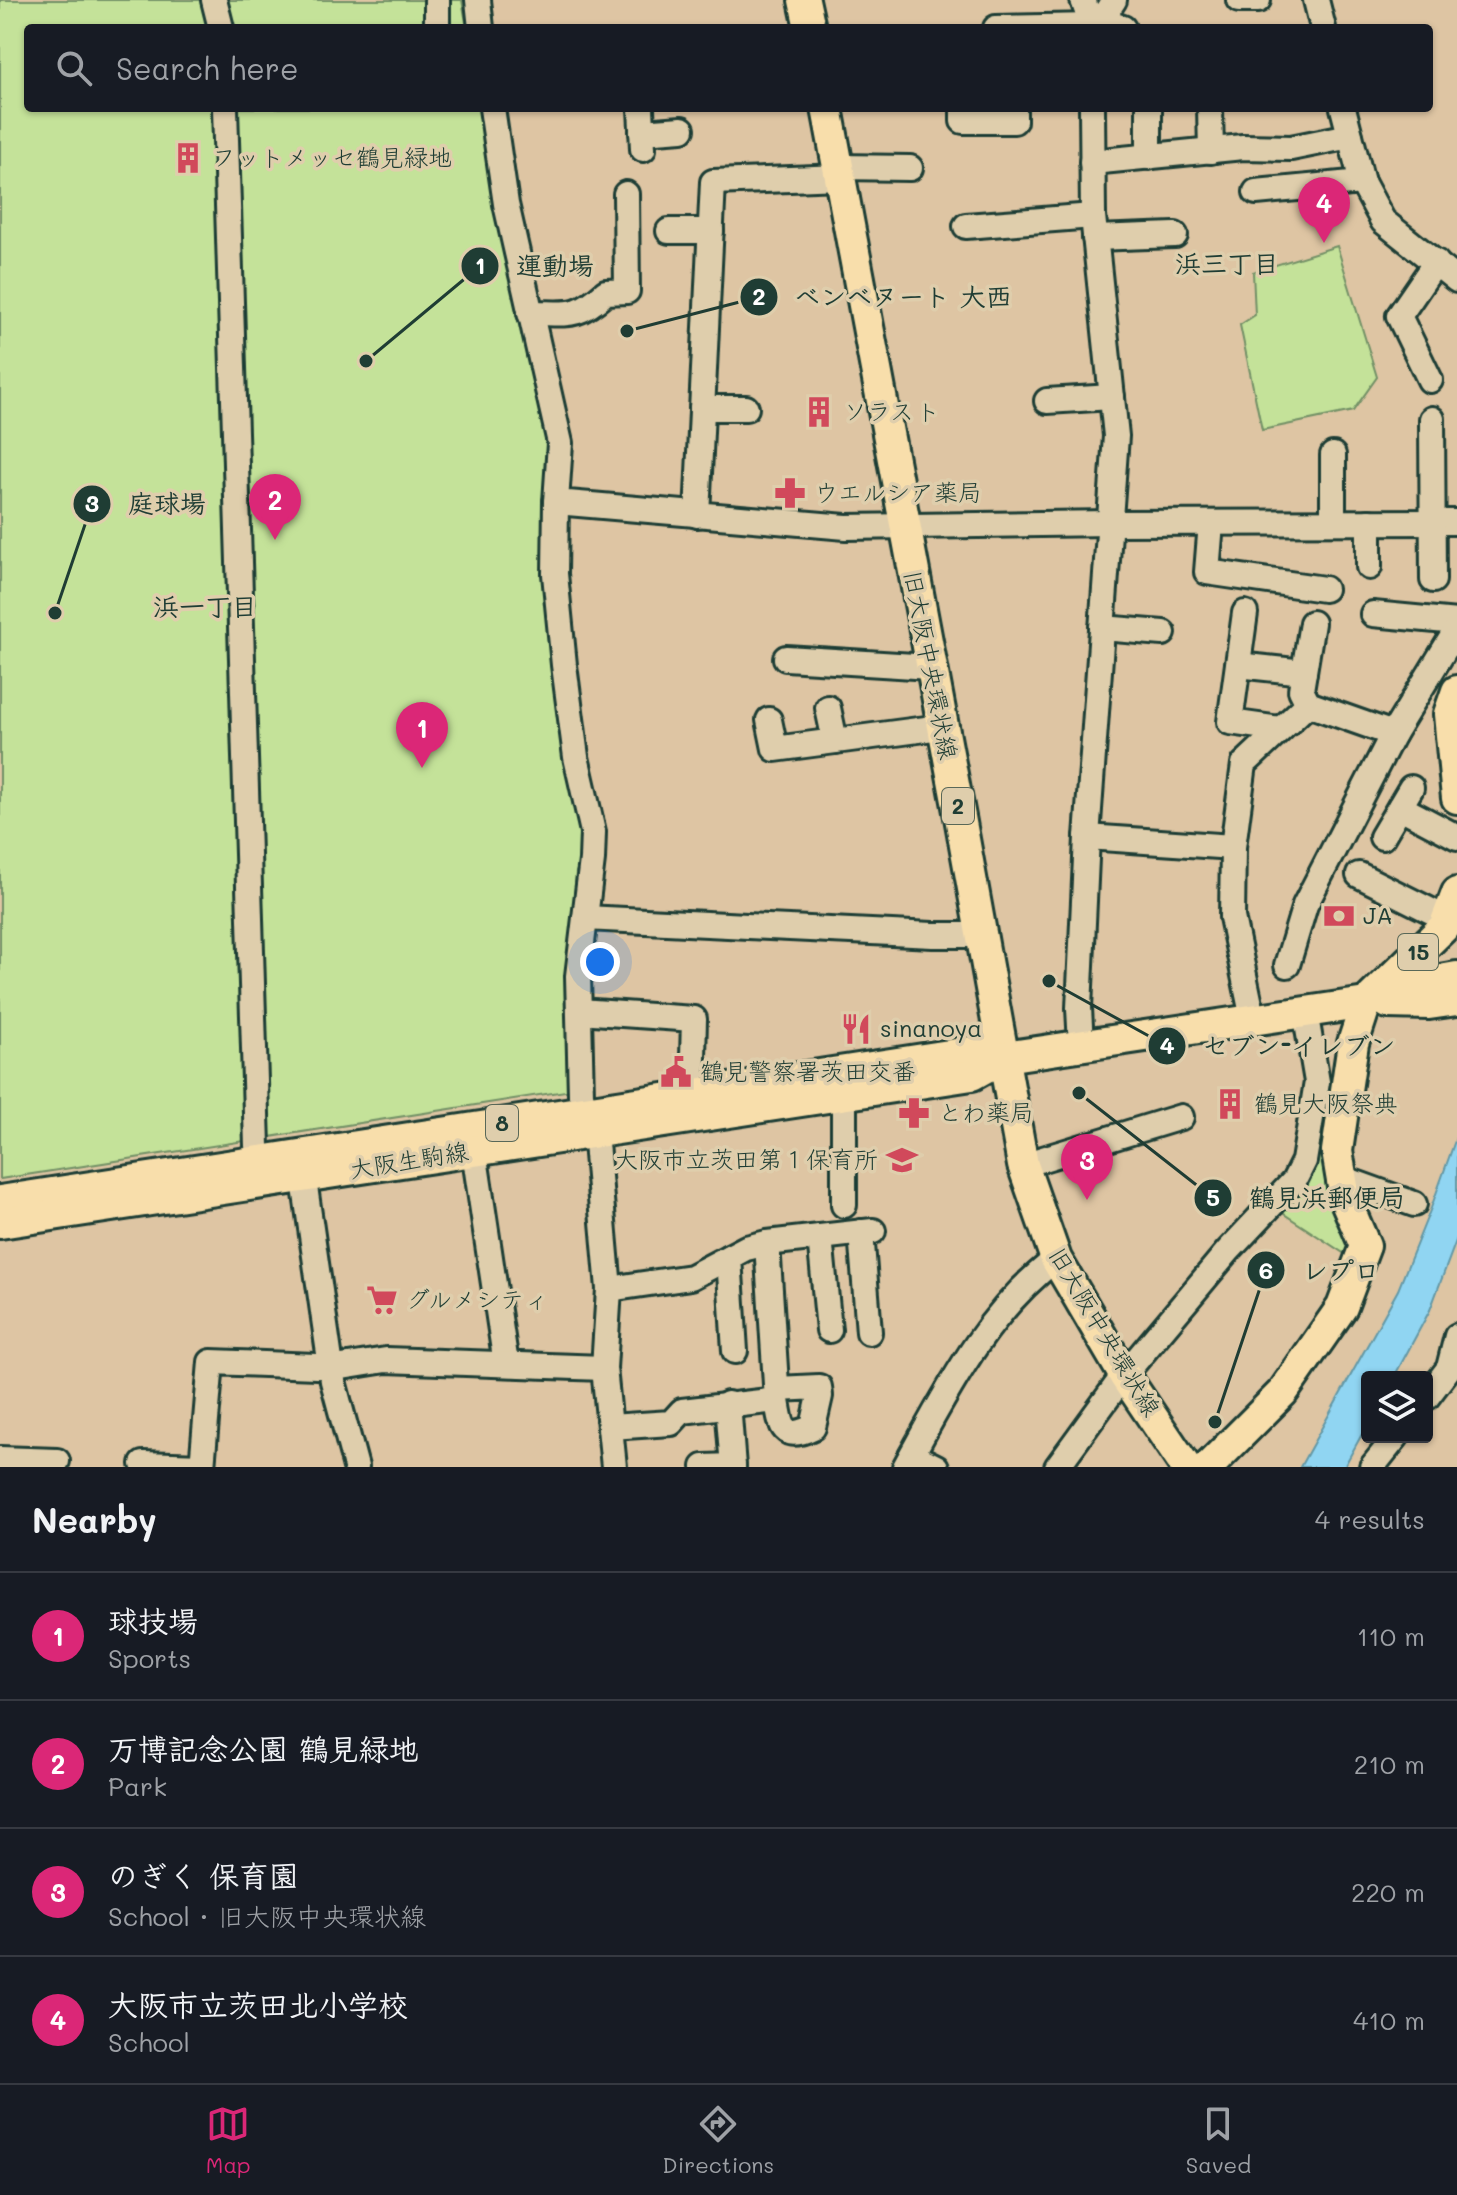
<!DOCTYPE html>
<html lang="en">
<head>
<meta charset="utf-8">
<style>
  body { margin:0; font-family:Mali,"Klee One",sans-serif; background:#242831; color:#f1f3f6 }
  .controls { position:absolute; right:24px; bottom:24px; display:grid; overflow:hidden; border-radius:8px; box-shadow:0 2px 6px #0004 }
  .controls button { width:72px; height:72px; display:grid; place-items:center; padding:0; border:0; border-bottom:2px solid #363941; background:#171b24; color:#f1f3f6; font:40px sans-serif }
  .you { position:absolute; left:600px; top:962px; width:28px; height:28px; margin:-20px; border:6px solid #fff; border-radius:50%; background:#1a73e8; box-shadow:0 0 0 12px #1a73e833 }
  .badge { display:grid; place-items:center; width:52px; height:52px; border-radius:50%; background:#db2777; color:#fff; font-size:26px; font-weight:700 }
  .pin { position:absolute; translate:-50% -66px; filter:drop-shadow(0 2px 4px #0008) }
  .pin::after { content:''; position:absolute; top:42px; width:28px; height:24px; background:inherit; clip-path:polygon(0 0,100% 0,50% 100%) }
  .list { margin:0; padding:0; list-style:none }
  h2 { display:flex; justify-content:space-between; align-items:center; height:104px; margin:0; padding:0 32px; font-size:34px }
  h2 small { font-size:26px; font-weight:400; color:#9ea1a6 }
  .list li { display:grid; grid-template-columns:52px 1fr auto; gap:24px; align-items:center; box-sizing:border-box; height:128px; padding:0 32px; border-top:2px solid #363941 }
  .list b { display:block; font-size:30px; white-space:nowrap }
  .list p { margin:0; font-size:26px; white-space:nowrap; color:#9ea1a6 }
  .list em { font-size:26px; font-style:normal; color:#9ea1a6 }
  .icon { flex:none; width:44px; height:44px; fill:none; stroke:currentColor; stroke-width:2; stroke-linecap:round; stroke-linejoin:round }
  .map { position:relative; flex:none; width:1457px; height:1467px; overflow:hidden }
  .search { position:absolute; background:#171b24; box-shadow:0 2px 6px #0004; left:24px; right:24px; top:24px; height:88px; display:flex; align-items:center; gap:20px; box-sizing:border-box; padding:0 28px; border-radius:8px; color:#9ea1a6; font-size:30px }
  .sheet { height:616px; background:#171b24 }
  nav { display:flex; justify-content:space-around; align-items:center; box-sizing:border-box; height:112px; border-top:2px solid #363941; background:#171b24; font-size:22px; color:#9ea1a6 }
  nav a { display:grid; justify-items:center; gap:4px }
  nav .on { color:#db2777 }
  .map>svg:first-child { display:block }
  .green { fill:#c4e299; stroke:#729066; stroke-width:2 }
  .water { fill:#90d5f2; stroke:#6398a6; stroke-width:2 }
  .lines { fill:none; stroke-linecap:round; stroke-linejoin:round }
  .minor-casing { stroke:#1f3d34; stroke-width:30 }
  .major-casing { stroke:#1f3d34; stroke-width:36 }
  .minor { stroke:#dfceac; stroke-width:24 }
  .major { stroke:#f8deab; stroke-width:30 }
  .labels { text-anchor:middle; stroke-width:7; stroke-linejoin:round; paint-order:stroke }
  .shield { fill:#dfceac; stroke:#596858; stroke-width:2 }
  .shield-label { font-size:22px; font-weight:bold; fill:#1f3d34 }
  .poi-label { font-size:24px; fill:#1f3d34; stroke:#dfceac; text-anchor:start }
  .street-label { font-size:24px; fill:#1f3d34; stroke:#dfceac }
  .neighbourhood-label { font-size:26px; font-weight:bold; fill:#1f3d34; stroke:#dfceac }
  .leader { fill:none; stroke:#1f3d34; stroke-width:3 }
  .callout-dot { fill:#1f3d34; stroke:#dfceac; stroke-width:3 }
  .mark-label { font-size:24px; text-anchor:middle; font-weight:bold; fill:#fff }
  .callout-label { font-size:26px; text-anchor:middle; font-weight:bold; fill:#1f3d34; stroke:#dfceac; stroke-width:7; stroke-linejoin:round; paint-order:stroke }
</style>
</head>
<body>
<div class="map">
<svg width="1457" height="1467" viewBox="0 0 1457 1467">
  <rect width="100%" height="100%" fill="#dec5a3"/>
  <filter id="ink" filterUnits="userSpaceOnUse"><feTurbulence type="fractalNoise" baseFrequency=".0125" numOctaves="2"/><feDisplacementMap in="SourceGraphic" scale="16" xChannelSelector="R" yChannelSelector="G"/><feConvolveMatrix kernelMatrix="1 2 1 2 8 2 1 2 1" color-interpolation-filters="sRGB"/></filter>
  <g filter="url(#ink)">
    <!-- green -->
    <g class="green">
      <polygon points="0,0 462,0 467,28 28,28 28,108 484,108 549,455 584,828 585,853 576,872 568,971 572,1090 0,1179"/>
      <polygon points="1337,246 1377,377 1353,411 1262,430 1240,325 1255,315 1253,272"/>
      <polygon points="1324,1087 1337,1088 1354,1260 1278,1210"/>
    </g>
    <!-- water -->
    <polygon class="water" points="1457,1135 1457,1238 1430,1310 1394,1377 1367,1377 1367,1425 1344,1467 1300,1467 1398,1290 1431,1208"/>
    <g class="lines">
      <defs>
        <g id="minor">
          <polyline points="214,0 221,28"/>
          <polyline points="478,0 481,28"/>
          <polyline points="1083,0 1092,26 1112,24 1123,28"/>
          <polyline points="1239,0 1258,0"/>
          <polyline points="1316,0 1323,28"/>
          <polyline points="1098,25 1114,0"/>
          <polyline points="437,28 437,0"/>
          <polyline points="996,28 1092,26 1092,28"/>
          <polyline points="225,108 257,1146"/>
          <polyline points="492,108 506,204 560,443 556,502 846,527 1109,523 1457,522"/>
          <polyline points="641,108 643,149"/>
          <polyline points="963,108 963,121 1014,121 1014,108"/>
          <polyline points="1149,108 1149,157"/>
          <polyline points="1210,108 1211,151"/>
          <polyline points="1343,108 1362,182 1383,221 1457,280"/>
          <polyline points="642,132 682,129"/>
          <polyline points="1092,162 1243,147 1291,148 1350,136"/>
          <polyline points="838,167 910,168"/>
          <polyline points="1256,192 1362,182"/>
          <polyline points="966,226 1093,216"/>
          <polyline points="669,231 711,231"/>
          <polyline points="1095,238 1175,235"/>
          <path d="M530 313C569 313 576 319 606 292L627 291 626 194"/>
          <polyline points="1430,380 1399,316 1436,262"/>
          <polyline points="1047,401 1112,397"/>
          <polyline points="702,408 746,408"/>
          <polyline points="1432,419 1433,580"/>
          <polyline points="1333,455 1333,522"/>
          <polyline points="556,502 555,574 564,665 576,757 593,832 592,860 578,976 581,1095 596,1143 609,1289 604,1368 614,1467"/>
          <polyline points="697,515 713,182 840,177"/>
          <polyline points="1369,522 1369,567"/>
          <polyline points="1211,523 1207,572 1324,589"/>
          <polyline points="1245,613 1230,722 1280,729"/>
          <polyline points="1373,614 1457,622"/>
          <polyline points="1102,628 1163,633"/>
          <polyline points="786,658 930,667"/>
          <polyline points="1238,665 1304,672"/>
          <polyline points="1308,704 1301,690 1312,623"/>
          <polyline points="828,708 835,741"/>
          <polyline points="769,720 775,749 941,727"/>
          <polyline points="1400,807 1457,837"/>
          <polyline points="1087,837 1233,847"/>
          <polyline points="1382,837 1411,788"/>
          <polyline points="1359,875 1447,919"/>
          <polyline points="585,918 933,935 981,935"/>
          <polyline points="1287,965 1305,905 1393,734 1457,629"/>
          <polyline points="579,1011 694,1019 692,1095"/>
          <polyline points="1253,1019 1232,917 1233,847 1244,764 1308,704 1393,734"/>
          <polyline points="1081,1045 1079,1008 1087,837 1116,436 1093,216 1092,108"/>
          <polyline points="474,1151 506,1364"/>
          <polyline points="301,1159 333,1381 356,1467"/>
          <polyline points="1023,1165 1181,1117"/>
          <polyline points="1342,1178 1414,1204"/>
          <polyline points="844,1205 844,1094"/>
          <polyline points="861,1232 869,1332"/>
          <polyline points="820,1237 829,1330"/>
          <polyline points="729,1257 735,1351"/>
          <polyline points="609,1289 691,1277 746,1248 767,1243 873,1231"/>
          <path d="M777 1389 819 1387 820 1396 813 1427C783 1442 781 1427 777 1400"/>
          <polyline points="1427,1397 1449,1368 1457,1336"/>
          <polyline points="728,1404 733,1467"/>
          <polyline points="610,1427 671,1423 682,1411 777,1400 767,1243"/>
          <polyline points="912,1455 936,1467"/>
          <polyline points="0,1459 57,1461"/>
          <polyline points="143,1464 202,1466"/>
          <polyline points="202,1467 211,1362 342,1367 386,1360 604,1368"/>
          <polyline points="704,1467 733,1466"/>
          <path d="M905 1467C947 1391 986 1312 1056 1259"/>
          <polyline points="1057,1467 1124,1375 1228,1251 1294,1181 1304,1161 1317,1082 1305,1011"/>
          <polyline points="1372,1467 1396,1437"/>
        </g>
        <g id="major">
          <polyline points="804,0 810,28"/>
          <polyline points="827,108 960,817 1023,1165 1056,1259 1124,1375 1186,1467"/>
          <polyline points="1457,691 1449,714 1457,798"/>
          <polyline points="1388,1003 1429,1004 1457,1000"/>
          <polyline points="0,1201 969,1052 1004,1057 1366,1003 1429,982 1457,977"/>
          <polyline points="0,1223 972,1075 1004,1057"/>
          <polyline points="1208,1467 1283,1392 1342,1307 1365,1246 1345,1199 1337,1151 1353,1043 1366,1003 1444,927 1457,893"/>
        </g>
      </defs>
      <!-- minor casing -->
      <use href="#minor" class="minor-casing"/>
      <!-- major casing -->
      <use href="#major" class="major-casing"/>
      <!-- minor -->
      <use href="#minor" class="minor"/>
      <!-- major -->
      <use href="#major" class="major"/>
    </g>
  </g>
  <!-- icons -->
  <defs>
    <symbol id="building-bare" viewBox="-9 -9 18 18"><path d="M-4-6H4V6H1V3H-1V6H-4ZM-2.5-4.3h1.7v1.8h-1.7ZM.8-4.3h1.7v1.8H.8ZM-2.5-1h1.7V.8h-1.7ZM.8-1h1.7V.8H.8Z" fill="#d1495b" stroke="#dfceac" stroke-width="2.5" paint-order="stroke"/></symbol>
    <symbol id="pharmacy-bare" viewBox="-9 -9 18 18"><path d="M-2-6h4v4h4v4h-4v4h-4v-4h-4v-4h4Z" fill="#d1495b" stroke="#dfceac" stroke-width="2.5" paint-order="stroke"/></symbol>
    <symbol id="bank-bare" viewBox="-9 -9 18 18"><path d="M-6-4H6V4H-6ZM0-2.3a2.3 2.3 0 1 0 0 4.6a2.3 2.3 0 1 0 0-4.6Z" fill="#d1495b" stroke="#dfceac" stroke-width="2.5" paint-order="stroke"/></symbol>
    <symbol id="restaurant-bare" viewBox="-9 -9 18 18"><path d="M-5-6h1v4h1v-4h1v4h1v-4h1v5L-1.5 .5V6h-2V.5L-5-1ZM5-6V6H3V1.5H1.5Q1.5-4 5-6Z" fill="#d1495b" stroke="#dfceac" stroke-width="2.5" paint-order="stroke"/></symbol>
    <symbol id="civic-bare" viewBox="-9 -9 18 18"><path d="M-.6-6.5H3V-4.5H.6V-3L4-1V1h2V6H-6V1h2V-1L-.6-3ZM-1.2 2.5V6h2.4V2.5Z" fill="#d1495b" stroke="#dfceac" stroke-width="2.5" paint-order="stroke"/></symbol>
    <symbol id="school-bare" viewBox="-9 -9 18 18"><path d="M0-5L7-2L0 1L-7-2ZM-4 1L0 2.5L4 1V4Q0 6-4 4Z" fill="#d1495b" stroke="#dfceac" stroke-width="2.5" paint-order="stroke"/></symbol>
    <symbol id="supermarket-bare" viewBox="-9 -9 18 18"><path d="M-6-5.5h2.5l.6 2H6L4.5 2H-2.5L-4.4-4H-6ZM-1.5 3.2a1.3 1.3 0 1 0 .1 0ZM3 3.2a1.3 1.3 0 1 0 .1 0Z" fill="#d1495b" stroke="#dfceac" stroke-width="2.5" paint-order="stroke"/></symbol>
  </defs>
  <g fill-rule="evenodd">
    <use href="#building-bare" x="166" y="136" width="44" height="44"/>
    <use href="#building-bare" x="797" y="390" width="44" height="44"/>
    <use href="#pharmacy-bare" x="768" y="471" width="44" height="44"/>
    <use href="#bank-bare" x="1317" y="894" width="44" height="44"/>
    <use href="#restaurant-bare" x="834" y="1007" width="44" height="44"/>
    <use href="#civic-bare" x="654" y="1050" width="44" height="44"/>
    <use href="#building-bare" x="1208" y="1082" width="44" height="44"/>
    <use href="#pharmacy-bare" x="892" y="1091" width="44" height="44"/>
    <use href="#school-bare" x="880" y="1138" width="44" height="44"/>
    <use href="#supermarket-bare" x="360" y="1278" width="44" height="44"/>
  </g>
  <g class="labels">
    <!-- shield labels -->
    <g class="shield">
      <rect x="942" y="788" width="32" height="36" rx="6"/>
      <rect x="1398" y="934" width="40" height="36" rx="6"/>
      <rect x="486" y="1105" width="32" height="36" rx="6"/>
    </g>
    <g class="shield-label">
      <text x="958" y="814">2</text>
      <text x="1418" y="960">15</text>
      <text x="502" y="1131">8</text>
    </g>
    <!-- poi labels -->
    <g class="poi-label">
      <text x="212" y="166">フットメッセ鶴見緑地</text>
      <text x="843" y="420">ソラスト</text>
      <text x="814" y="501">ウエルシア薬局</text>
      <text x="1363" y="924">JA</text>
      <text x="880" y="1037">sinanoya</text>
      <text x="700" y="1080">鶴見警察署茨田交番</text>
      <text x="1254" y="1112">鶴見大阪祭典</text>
      <text x="938" y="1121">とわ薬局</text>
      <text x="878" y="1168" text-anchor="end">大阪市立茨田第１保育所</text>
      <text x="406" y="1308">グルメシティ</text>
    </g>
    <!-- street labels -->
    <g class="street-label">
      <text transform="translate(930 665) rotate(79)" y="8">旧大阪中央環状線</text>
      <text transform="translate(409 1161) rotate(-9)" y="8">大阪生駒線</text>
      <text transform="translate(1104 1332) rotate(59)" y="8">旧大阪中央環状線</text>
    </g>
    <!-- neighbourhood labels -->
    <g class="neighbourhood-label">
      <text x="1227" y="273">浜三丁目</text>
      <text x="205" y="616">浜一丁目</text>
    </g>
  </g>
  <!-- callouts -->
  <path class="leader" d="M366 361L480 266M627 331L759 297M55 613L92 504M1049 981L1167 1046M1079 1093L1213 1198M1215 1422L1266 1270"/>
  <g class="callout-dot">
    <circle cx="366" cy="361" r="8"/>
    <circle cx="627" cy="331" r="8"/>
    <circle cx="55" cy="613" r="8"/>
    <circle cx="1049" cy="981" r="8"/>
    <circle cx="1079" cy="1093" r="8"/>
    <circle cx="1215" cy="1422" r="8"/>
    <circle cx="480" cy="266" r="20"/>
    <circle cx="759" cy="297" r="20"/>
    <circle cx="92" cy="504" r="20"/>
    <circle cx="1167" cy="1046" r="20"/>
    <circle cx="1213" cy="1198" r="20"/>
    <circle cx="1266" cy="1270" r="20"/>
  </g>
  <g class="mark-label">
    <text x="480" y="274">1</text>
    <text x="759" y="305">2</text>
    <text x="92" y="512">3</text>
    <text x="1167" y="1054">4</text>
    <text x="1213" y="1206">5</text>
    <text x="1266" y="1279">6</text>
  </g>
  <g class="callout-label">
    <text x="555" y="275">運動場</text>
    <text x="903" y="306">ベンベヌート 大西</text>
    <text x="167" y="513">庭球場</text>
    <text x="1299" y="1055">セブン-イレブン</text>
    <text x="1327" y="1207">鶴見浜郵便局</text>
    <text x="1341" y="1280">レプロ</text>
  </g>
</svg>
<div class="controls">
<button><svg class="icon" aria-label="layers" viewBox="0 0 24 24"><path d="M12 4l9 5-9 5-9-5zM3 14l9 5 9-5"/></svg></button>
</div>
<div class="you"></div>
<div class="pin badge" style="left:422px;top:768px">1</div>
<div class="pin badge" style="left:275px;top:540px">2</div>
<div class="pin badge" style="left:1087px;top:1200px">3</div>
<div class="pin badge" style="left:1324px;top:243px">4</div>
<div class="search"><svg class="icon" aria-label="search" viewBox="0 0 24 24"><circle cx="10" cy="10" r="6"/><path d="M15 15l6 6"/></svg>Search here</div>
</div>
<section class="sheet">
<h2>Nearby<small>4 results</small></h2>
<ul class="list">
<li><span class="badge">1</span><div><b>球技場</b><p>Sports</p></div><em>110 m</em></li>
<li><span class="badge">2</span><div><b>万博記念公園 鶴見緑地</b><p>Park</p></div><em>210 m</em></li>
<li><span class="badge">3</span><div><b>のぎく 保育園</b><p>School · 旧大阪中央環状線</p></div><em>220 m</em></li>
<li><span class="badge">4</span><div><b>大阪市立茨田北小学校</b><p>School</p></div><em>410 m</em></li>
</ul>
</section>
<nav>
<a class="on"><svg class="icon" aria-label="map" viewBox="0 0 24 24"><path d="M3 6l6-2 6 2 6-2v14l-6 2-6-2-6 2zM9 4v14M15 6v14"/></svg>Map</a>
<a><svg class="icon" aria-label="directions" viewBox="0 0 24 24"><path d="M12 3l9 9-9 9-9-9zM9 14v-3h6M13 9l2 2-2 2"/></svg>Directions</a>
<a><svg class="icon" aria-label="saved" viewBox="0 0 24 24"><path d="M7 4h10v16l-5-4-5 4z"/></svg>Saved</a>
</nav>
</body>
</html>
